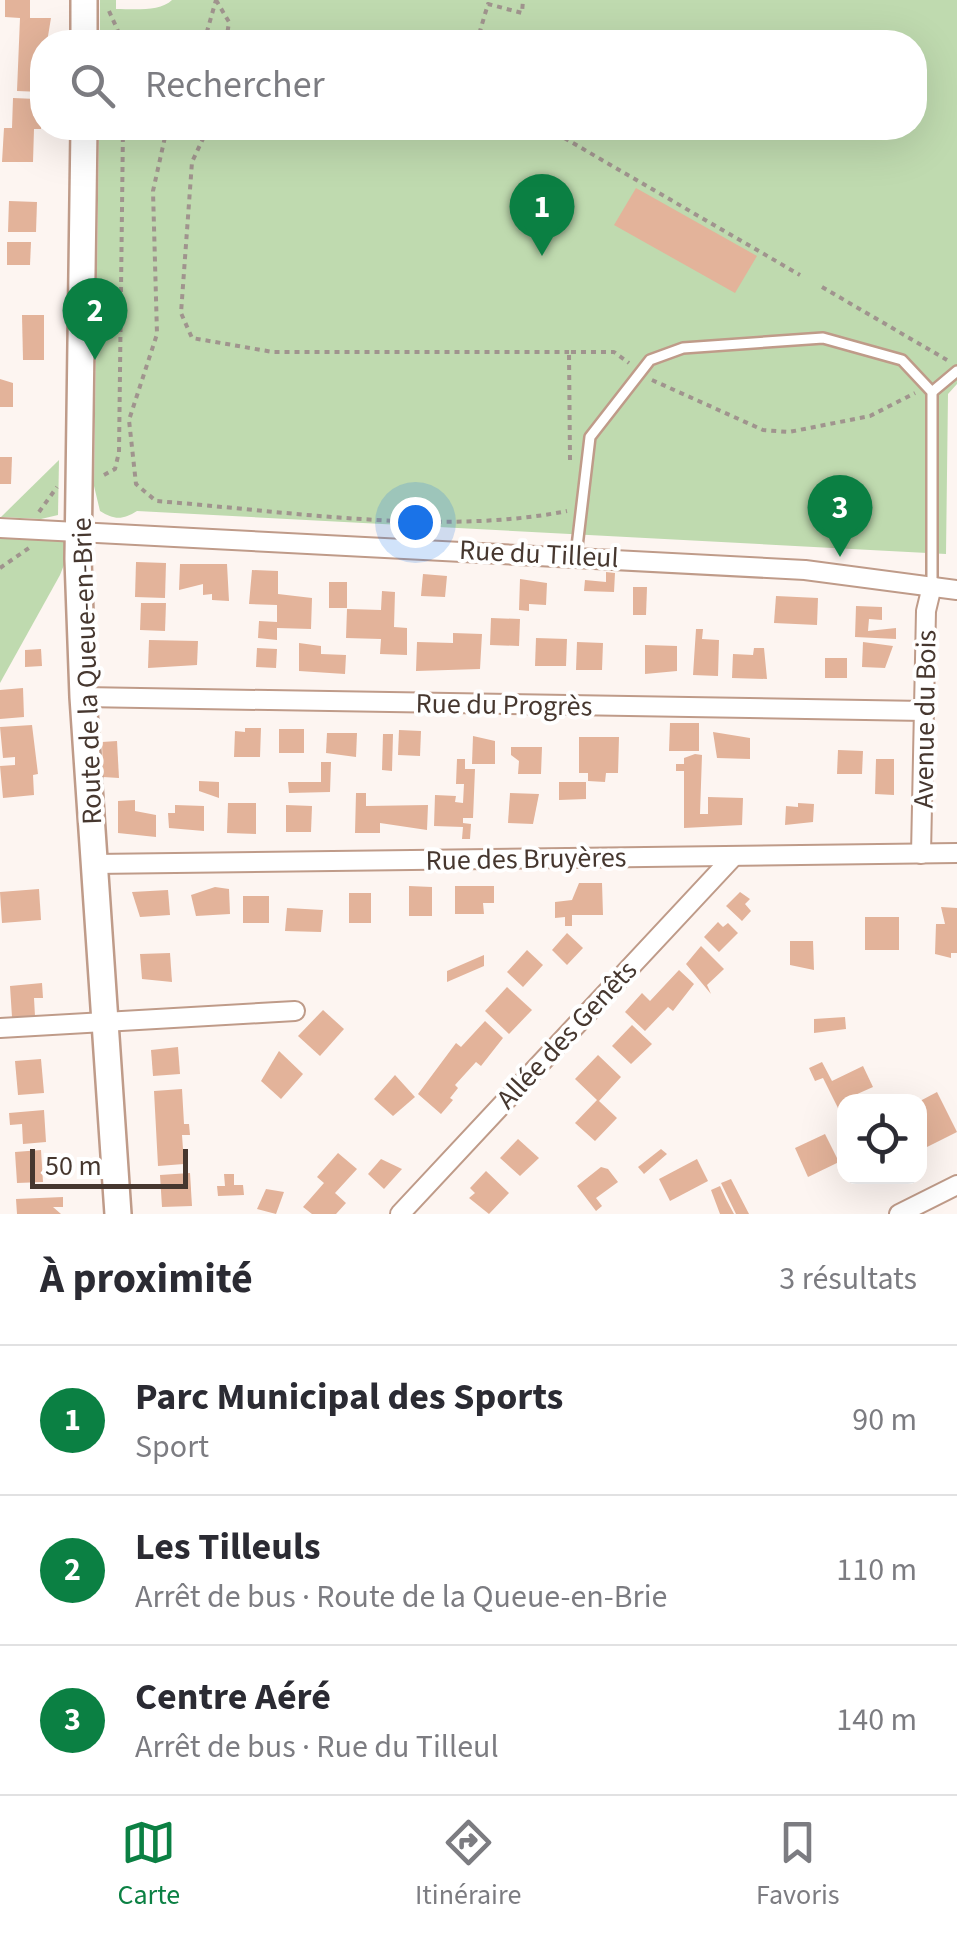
<!DOCTYPE html>
<html lang="fr">
<head>
<meta charset="utf-8">
<style>
  body { margin:0; font-family:"Source Sans 3",sans-serif; background:#f7f7f7; color:#2b2b33 }
  .controls { position:absolute; right:30px; bottom:30px; display:grid; overflow:hidden; border-radius:20px; box-shadow:0 10px 40px #0002 }
  .controls button { width:90px; height:90px; display:grid; place-items:center; padding:0; border:0; border-bottom:2px solid #e1e1e2; background:#fff; color:#2b2b33; font:50px sans-serif }
  .scale { position:absolute; left:30px; bottom:25px; width:158px; box-sizing:border-box; padding-left:10px; border:5px solid #46372f; border-top:0; font-size:28px; line-height:35px; white-space:nowrap; color:#46372f; -webkit-text-stroke:8px #fff; paint-order:stroke }
  .you { position:absolute; left:415px; top:522px; width:35px; height:35px; margin:-25px; border:8px solid #fff; border-radius:50%; background:#1a73e8; box-shadow:0 0 0 15px #1a73e833 }
  .badge { display:grid; place-items:center; width:65px; height:65px; border-radius:50%; background:#0b8043; color:#fff; font-size:32px; font-weight:700 }
  .pin { position:absolute; translate:-50% -82px; filter:drop-shadow(0 2px 5px #0008) }
  .pin::after { content:''; position:absolute; top:52px; width:35px; height:30px; background:inherit; clip-path:polygon(0 0,100% 0,50% 100%) }
  .list { margin:0; padding:0; list-style:none }
  h2 { display:flex; justify-content:space-between; align-items:center; height:130px; margin:0; padding:0 40px; font-size:42px }
  h2 small { font-size:32px; font-weight:400; color:#7c7c81 }
  .list li { display:grid; grid-template-columns:65px 1fr auto; gap:30px; align-items:center; box-sizing:border-box; height:150px; padding:0 40px; border-top:2px solid #e1e1e2 }
  .list b { display:block; font-size:38px; white-space:nowrap }
  .list p { margin:0; font-size:32px; white-space:nowrap; color:#7c7c81 }
  .list em { font-size:32px; font-style:normal; color:#7c7c81 }
  .icon { flex:none; width:55px; height:55px; fill:none; stroke:currentColor; stroke-width:2; stroke-linecap:round; stroke-linejoin:round }
  .map { position:relative; flex:none; width:957px; height:1214px; overflow:hidden }
  .search { position:absolute; background:#fff; box-shadow:0 10px 40px #0002; left:30px; right:30px; top:30px; height:110px; display:flex; align-items:center; gap:25px; box-sizing:border-box; padding:0 35px; border-radius:40px; color:#7c7c81; font-size:38px }
  .sheet { height:580px; background:#fff }
  nav { display:flex; justify-content:space-around; align-items:center; box-sizing:border-box; height:140px; border-top:2px solid #e1e1e2; background:#fff; font-size:28px; color:#7c7c81 }
  nav a { display:grid; justify-items:center; gap:5px }
  nav .on { color:#0b8043 }
  .map>svg:first-child { display:block }
  .green { fill:#bfdaaf }
  .building { fill:#e3b39a }
  .lines { fill:none; stroke-linecap:round; stroke-linejoin:round }
  .lane-casing { stroke:#bf9b89; stroke-width:14 }
  .street-casing { stroke:#bf9b89; stroke-width:22 }
  .secondary-casing { stroke:#bf9b89; stroke-width:30 }
  .path { stroke:#a0948e; stroke-width:4; stroke-dasharray:5 5; stroke-linecap:butt }
  .lane { stroke:#fff; stroke-width:9 }
  .street { stroke:#fff; stroke-width:18 }
  .secondary { stroke:#fff; stroke-width:25 }
  .labels { text-anchor:middle; stroke-width:8; stroke-linejoin:round; paint-order:stroke }
  .street-label { font-size:28px; fill:#46372f; stroke:#fff }
</style>
</head>
<body>
<div class="map">
<svg width="957" height="1214" viewBox="0 0 957 1214">
  <rect width="100%" height="100%" fill="#fdf5f1"/>
  <!-- green -->
  <g class="green">
    <path d="M100 0H116V9C133 9 160 12 172 0H957V384L948 394 946 554 137 511C123 520 114 520 100 511L94 486 99 128H914V42H100Z"/>
    <polygon points="59,460 58,515 41,519 1,517"/>
    <polygon points="0,528 77,532 60,575 0,683"/>
  </g>
  <!-- building -->
  <g class="building">
    <polygon points="5,0 30,0 30,18 51,18 47,42 42,42 42,92 17,91 20,18 5,17"/>
    <polygon points="13,98 36,99 36,110 41,110 41,129 34,129 33,162 2,162 4,128 12,128"/>
    <polygon points="636,188 757,256 735,293 614,225"/>
    <polygon points="9,201 37,202 36,232 8,232"/>
    <polygon points="7,242 31,242 30,265 7,265"/>
    <polygon points="22,315 44,315 44,360 23,360"/>
    <polygon points="0,379 13,383 13,407 0,407"/>
    <polygon points="0,457 12,457 11,484 0,484"/>
    <polygon points="136,562 166,563 165,598 135,597"/>
    <polygon points="180,564 227,564 229,601 212,600 212,594 203,595 203,584 179,590"/>
    <polygon points="252,570 278,571 278,594 312,598 311,629 277,628 277,640 258,638 259,621 277,622 277,605 249,604"/>
    <polygon points="606,572 615,573 614,592 584,591 585,580 606,582"/>
    <polygon points="423,574 447,576 445,597 421,596"/>
    <polygon points="520,579 547,583 546,605 529,604 529,611 519,610"/>
    <rect x="329" y="582" width="18" height="26"/>
    <polygon points="633,587 647,587 646,615 633,615"/>
    <polygon points="382,591 395,592 394,627 407,628 407,655 380,654 381,639 346,638 347,609 381,610"/>
    <polygon points="776,596 818,598 817,625 774,623"/>
    <polygon points="141,603 166,603 165,631 140,630"/>
    <polygon points="856,606 882,607 882,620 869,619 868,631 896,628 896,639 855,637"/>
    <polygon points="491,618 520,619 519,646 490,645"/>
    <polygon points="696,629 703,629 702,639 719,640 718,676 693,675"/>
    <polygon points="453,633 482,634 480,669 416,671 417,642 453,643"/>
    <polygon points="536,638 567,639 566,666 535,666"/>
    <polygon points="149,640 198,641 197,665 148,668"/>
    <polygon points="577,642 603,643 602,670 576,670"/>
    <polygon points="863,642 893,646 885,668 862,667"/>
    <polygon points="299,643 321,646 321,654 346,655 345,674 299,671"/>
    <polygon points="645,645 677,646 677,671 645,674"/>
    <polygon points="257,648 277,649 276,668 256,667"/>
    <polygon points="754,648 764,648 767,679 732,678 733,654 753,655"/>
    <polygon points="41,649 42,666 25,667 25,650"/>
    <rect x="825" y="658" width="22" height="20"/>
    <polygon points="23,688 24,717 0,719 0,690"/>
    <polygon points="670,723 699,723 699,751 669,751"/>
    <polygon points="32,725 38,774 33,775 34,795 3,798 0,766 15,765 15,757 3,758 0,727"/>
    <polygon points="245,728 261,728 260,757 234,757 235,731 245,732"/>
    <rect x="279" y="729" width="25" height="24"/>
    <polygon points="399,730 421,731 420,756 398,755"/>
    <polygon points="713,732 750,738 750,759 717,758"/>
    <polygon points="327,733 357,733 356,757 326,753"/>
    <polygon points="383,734 393,734 392,771 382,770"/>
    <polygon points="473,736 495,741 495,764 472,764"/>
    <polygon points="579,737 619,737 618,773 606,773 605,782 588,781 588,773 579,773"/>
    <polygon points="117,741 119,778 103,777 102,742"/>
    <polygon points="511,747 542,747 541,774 518,774 519,761 511,755"/>
    <polygon points="838,750 863,751 862,774 837,774"/>
    <polygon points="695,754 702,755 700,814 708,814 708,797 743,798 742,825 684,828 684,771 676,771 676,764 684,764 684,758"/>
    <polygon points="457,759 465,759 465,769 475,769 473,818 463,818 463,823 471,824 470,839 462,839 463,827 434,826 435,795 456,796 455,802 463,803 464,784 456,784"/>
    <polygon points="876,759 894,759 894,795 875,794"/>
    <polygon points="321,762 331,762 330,792 289,793 288,782 321,782"/>
    <polygon points="199,781 219,782 219,798 199,791"/>
    <polygon points="559,782 586,782 586,799 559,800"/>
    <polygon points="356,793 366,793 366,806 428,805 427,830 380,823 380,833 355,833"/>
    <polygon points="510,793 539,794 533,824 508,823"/>
    <polygon points="135,800 135,811 156,815 156,837 118,833 118,801"/>
    <polygon points="228,803 256,803 256,834 227,833"/>
    <polygon points="798,803 814,804 813,822 785,825 786,806 798,807"/>
    <polygon points="175,805 204,806 204,831 169,828 168,813 175,813"/>
    <polygon points="286,805 312,806 311,832 286,832"/>
    <polygon points="579,883 602,883 603,915 572,915 572,926 565,926 565,917 555,918 555,902 572,900"/>
    <polygon points="409,886 432,887 432,916 409,916"/>
    <polygon points="455,886 494,886 494,903 483,903 484,914 455,914"/>
    <polygon points="215,887 229,889 230,914 196,916 191,895"/>
    <polygon points="39,889 41,920 2,923 0,892"/>
    <polygon points="168,890 170,915 140,917 132,892"/>
    <polygon points="740,892 750,899 745,904 751,911 742,921 726,906"/>
    <rect x="349" y="893" width="22" height="30"/>
    <rect x="243" y="896" width="26" height="27"/>
    <polygon points="941,907 957,908 957,953 951,953 951,958 935,954 936,924 945,924"/>
    <polygon points="287,908 323,910 321,932 285,931"/>
    <rect x="865" y="917" width="34" height="33"/>
    <polygon points="718,922 723,927 728,923 738,933 719,952 704,937"/>
    <polygon points="567,933 583,948 567,965 552,950"/>
    <polygon points="790,941 813,941 814,970 790,965"/>
    <polygon points="701,946 724,969 707,985 711,994 686,964"/>
    <polygon points="527,950 543,965 523,987 507,972"/>
    <polygon points="170,953 172,982 142,979 140,954"/>
    <polygon points="484,955 484,966 447,982 447,971"/>
    <polygon points="679,970 694,984 673,1011 668,1007 645,1031 625,1012 642,993 650,1001"/>
    <polygon points="42,983 43,998 34,998 35,1016 12,1017 10,986"/>
    <polygon points="507,987 532,1010 509,1034 485,1011"/>
    <polygon points="323,1010 344,1029 320,1056 298,1036"/>
    <polygon points="845,1017 846,1029 814,1033 814,1019"/>
    <polygon points="485,1021 503,1038 481,1066 476,1062 455,1085 458,1088 450,1098 453,1100 441,1114 418,1094 456,1043 461,1047"/>
    <polygon points="632,1025 652,1044 631,1064 612,1046"/>
    <polygon points="178,1047 180,1074 153,1076 151,1050"/>
    <polygon points="279,1051 303,1074 281,1099 261,1081"/>
    <polygon points="598,1055 621,1077 599,1101 617,1118 595,1141 575,1123 597,1100 575,1079"/>
    <polygon points="41,1059 44,1093 18,1095 15,1061"/>
    <polygon points="822,1062 832,1081 863,1066 873,1087 855,1095 858,1102 844,1102 844,1120 823,1078 815,1081 809,1068"/>
    <polygon points="395,1075 415,1097 393,1116 374,1099"/>
    <polygon points="182,1089 184,1124 189,1124 190,1135 182,1135 184,1164 158,1166 154,1091"/>
    <polygon points="937,1092 957,1132 923,1149 920,1101"/>
    <polygon points="44,1110 46,1142 23,1144 22,1124 10,1125 9,1113"/>
    <polygon points="825,1134 839,1162 808,1177 795,1148"/>
    <polygon points="518,1139 539,1158 520,1176 500,1158"/>
    <polygon points="661,1149 667,1154 644,1174 638,1167"/>
    <polygon points="41,1150 43,1182 17,1183 15,1152"/>
    <polygon points="338,1153 357,1169 335,1193 346,1203 336,1214 312,1214 303,1207 324,1183 317,1177"/>
    <polygon points="381,1159 402,1169 384,1189 368,1174"/>
    <polygon points="697,1159 708,1181 670,1201 659,1179"/>
    <polygon points="601,1167 608,1169 618,1182 596,1198 602,1206 596,1211 577,1186"/>
    <polygon points="486,1171 509,1193 489,1214 469,1198 475,1193 470,1188"/>
    <polygon points="190,1173 192,1206 162,1207 160,1175"/>
    <polygon points="224,1174 234,1174 234,1185 243,1185 244,1195 218,1196 217,1186 225,1186"/>
    <polygon points="731,1179 749,1214 736,1214 721,1183"/>
    <polygon points="720,1186 726,1199 734,1214 720,1214 711,1190"/>
    <polygon points="266,1189 284,1192 276,1214 257,1209"/>
    <polygon points="63,1197 63,1207 53,1207 61,1214 17,1214 16,1199"/>
  </g>
  <g class="lines">
    <defs>
      <g id="lane">
        <polyline points="932,392 957,371"/>
        <polyline points="576,555 590,437 650,360 683,348 823,338 902,360 932,392 932,586"/>
      </g>
      <g id="street">
        <polyline points="0,528 805,570 957,590"/>
        <polyline points="83,697 924,711"/>
        <polyline points="921,854 926,611 932,586"/>
        <polyline points="94,864 957,853"/>
        <polyline points="0,1028 295,1011"/>
        <polyline points="400,1214 734,856"/>
        <polyline points="899,1214 957,1185"/>
      </g>
      <g id="secondary">
        <polyline points="84,42 84,0"/>
        <polyline points="84,128 78,559 83,697 118,1214"/>
      </g>
    </defs>
    <!-- lane casing -->
    <use href="#lane" class="lane-casing"/>
    <!-- street casing -->
    <use href="#street" class="street-casing"/>
    <!-- secondary casing -->
    <use href="#secondary" class="secondary-casing"/>
    <!-- path -->
    <g class="path">
      <polyline points="216,0 229,22 226,42"/>
      <polyline points="109,11 123,42"/>
      <polyline points="204,42 216,0"/>
      <polyline points="521,42 480,31 488,4 522,13 523,0"/>
      <path d="M167 128 153 191 157 334 129 420 136 484 156 501C285 511 442 536 567 511"/>
      <polyline points="208,128 192,162 181,313 192,338 273,352 569,352"/>
      <polyline points="547,128 800,275"/>
      <polyline points="822,287 947,360"/>
      <polyline points="652,380 763,430 789,432 870,416 915,393"/>
      <polyline points="570,460 569,352 614,352 629,363"/>
      <polyline points="104,475 115,469 119,452 123,128"/>
      <polyline points="39,512 57,487"/>
      <polyline points="0,568 29,548"/>
    </g>
    <!-- lane -->
    <use href="#lane" class="lane"/>
    <!-- street -->
    <use href="#street" class="street"/>
    <!-- secondary -->
    <use href="#secondary" class="secondary"/>
  </g>
  <g class="labels">
    <!-- street labels -->
    <g class="street-label">
      <text transform="translate(539 553) rotate(3)" y="10">Rue du Tilleul</text>
      <text transform="translate(86 671) rotate(-92)" y="10">Route de la Queue-en-Brie</text>
      <text transform="translate(504 704) rotate(1)" y="10">Rue du Progrès</text>
      <text transform="translate(924 719) rotate(-89)" y="10">Avenue du Bois</text>
      <text transform="translate(526 858) rotate(-1)" y="10">Rue des Bruyères</text>
      <text transform="translate(566 1034) rotate(-47)" y="10">Allée des Genêts</text>
    </g>
  </g>
</svg>
<div class="controls">
<button><svg class="icon" aria-label="locate" viewBox="0 0 24 24"><circle cx="12" cy="12" r="6"/><path d="M12 2v4M12 18v4M2 12h4M18 12h4"/></svg></button>
</div>
<div class="scale">50 m</div>
<div class="you"></div>
<div class="pin badge" style="left:542px;top:256px">1</div>
<div class="pin badge" style="left:95px;top:360px">2</div>
<div class="pin badge" style="left:840px;top:557px">3</div>
<div class="search"><svg class="icon" aria-label="search" viewBox="0 0 24 24"><circle cx="10" cy="10" r="6"/><path d="M15 15l6 6"/></svg>Rechercher</div>
</div>
<section class="sheet">
<h2>À proximité<small>3 résultats</small></h2>
<ul class="list">
<li><span class="badge">1</span><div><b>Parc Municipal des Sports</b><p>Sport</p></div><em>90 m</em></li>
<li><span class="badge">2</span><div><b>Les Tilleuls</b><p>Arrêt de bus · Route de la Queue-en-Brie</p></div><em>110 m</em></li>
<li><span class="badge">3</span><div><b>Centre Aéré</b><p>Arrêt de bus · Rue du Tilleul</p></div><em>140 m</em></li>
</ul>
</section>
<nav>
<a class="on"><svg class="icon" aria-label="map" viewBox="0 0 24 24"><path d="M3 6l6-2 6 2 6-2v14l-6 2-6-2-6 2zM9 4v14M15 6v14"/></svg>Carte</a>
<a><svg class="icon" aria-label="directions" viewBox="0 0 24 24"><path d="M12 3l9 9-9 9-9-9zM9 14v-3h6M13 9l2 2-2 2"/></svg>Itinéraire</a>
<a><svg class="icon" aria-label="saved" viewBox="0 0 24 24"><path d="M7 4h10v16l-5-4-5 4z"/></svg>Favoris</a>
</nav>
</body>
</html>
